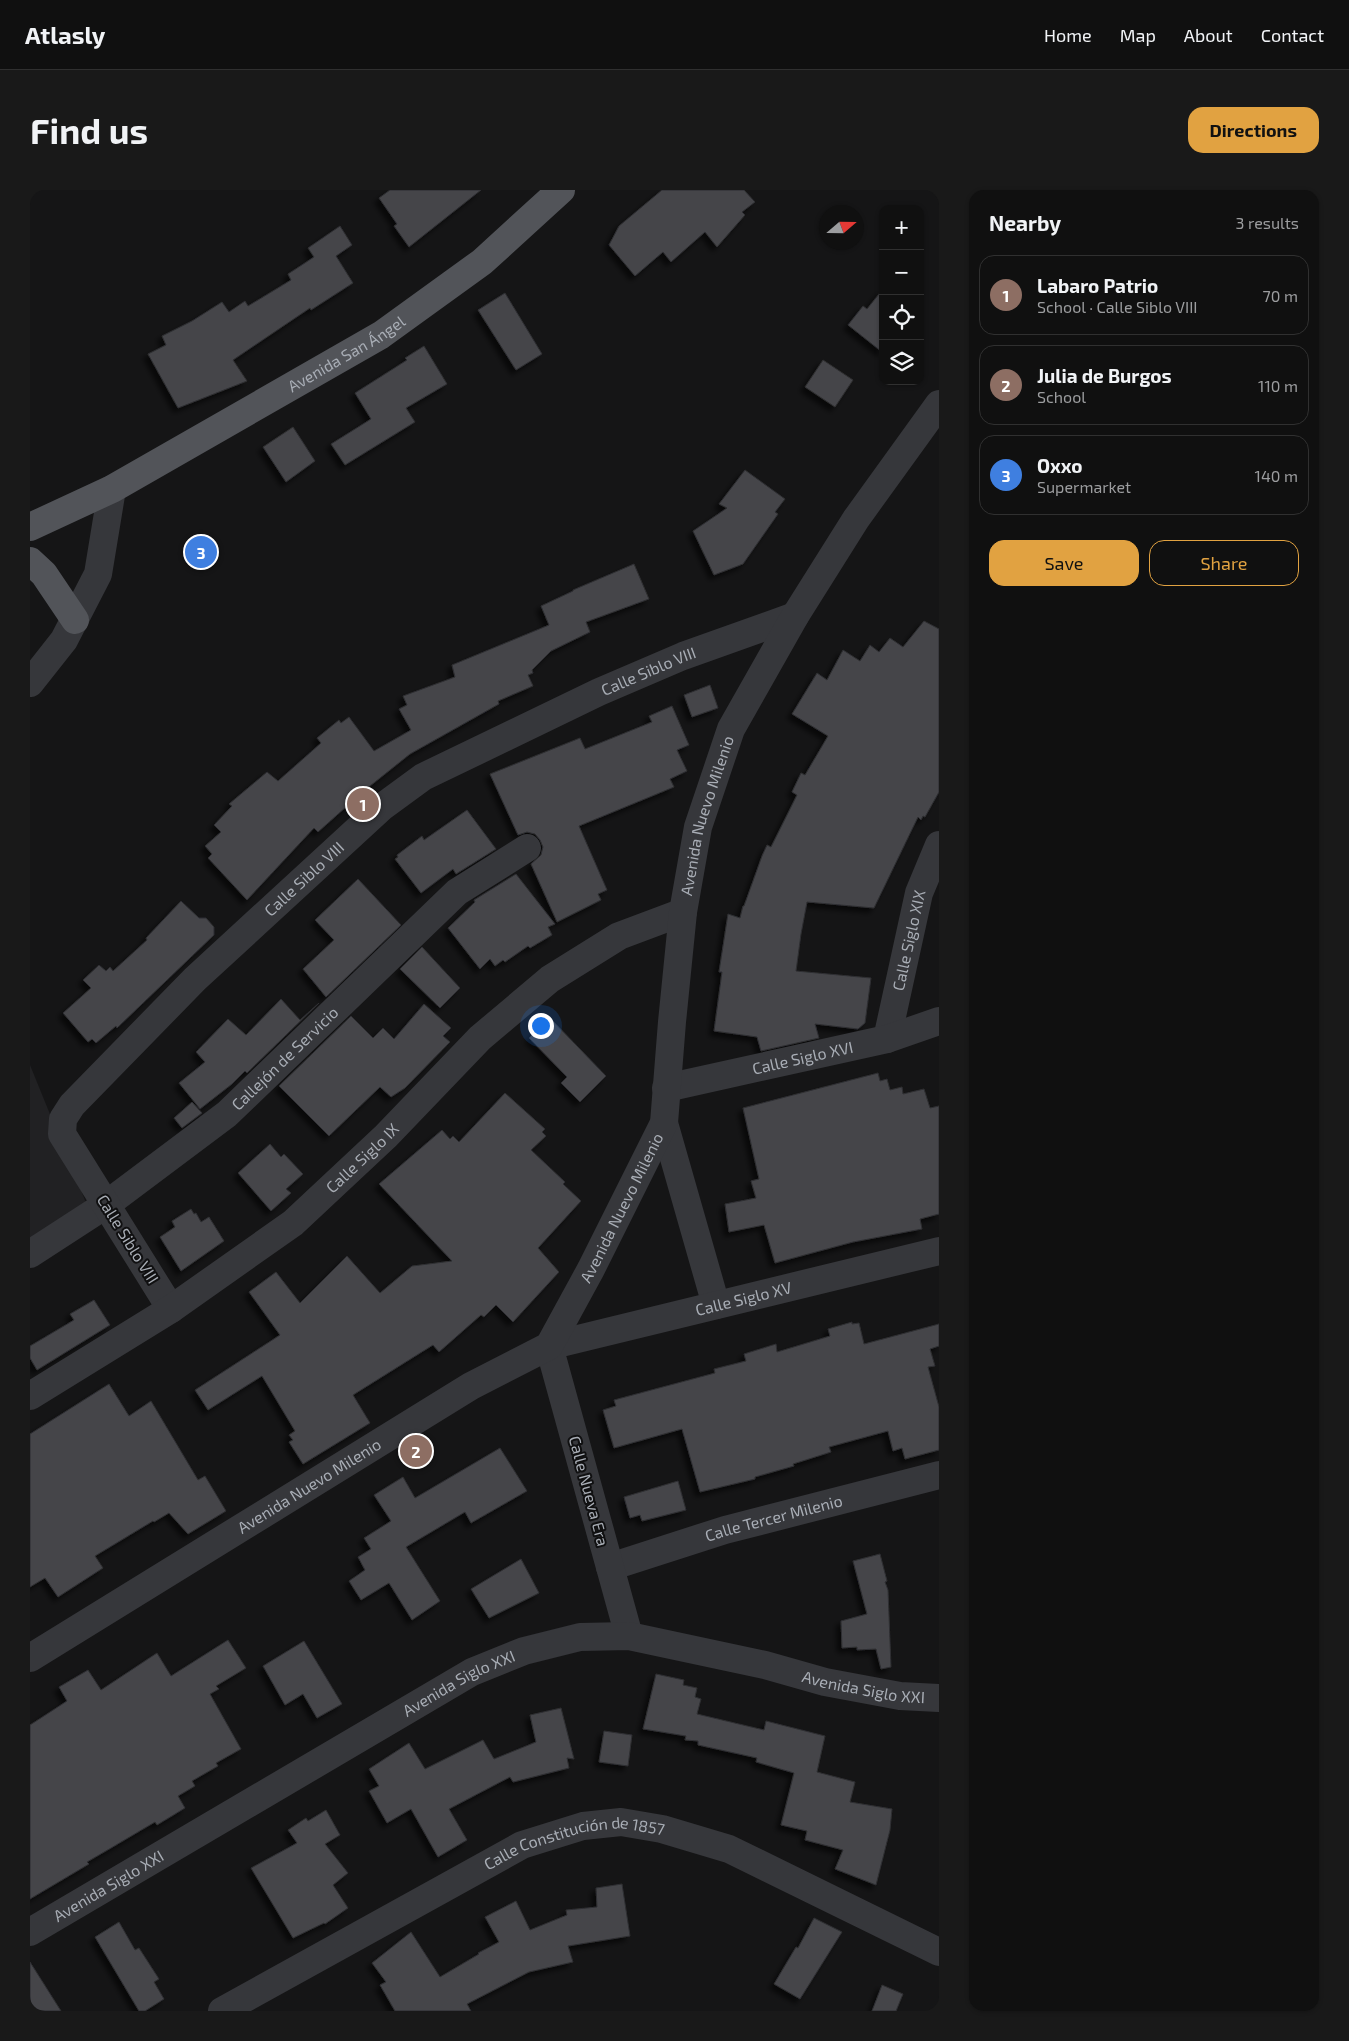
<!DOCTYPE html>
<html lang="en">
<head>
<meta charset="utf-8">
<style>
  body { margin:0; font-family:"Exo 2",sans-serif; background:#191919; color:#f1f3f6 }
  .controls { position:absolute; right:15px; top:15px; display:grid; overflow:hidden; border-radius:10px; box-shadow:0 1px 4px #0004 }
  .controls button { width:45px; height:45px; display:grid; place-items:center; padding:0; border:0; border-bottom:1px solid #303030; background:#101010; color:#f1f3f6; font:25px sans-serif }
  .compass { position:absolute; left:789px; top:15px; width:45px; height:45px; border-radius:50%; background:#101010; box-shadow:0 1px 4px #0004; rotate:70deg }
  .you { position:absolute; left:510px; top:835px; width:18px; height:18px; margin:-12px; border:4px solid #fff; border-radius:50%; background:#1a73e8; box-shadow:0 0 0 8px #1a73e833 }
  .badge { display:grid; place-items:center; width:32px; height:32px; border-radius:50%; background:#e1a241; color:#fff; font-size:16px; font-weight:700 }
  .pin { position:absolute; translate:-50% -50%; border:2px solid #fff; box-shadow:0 1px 5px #0006 }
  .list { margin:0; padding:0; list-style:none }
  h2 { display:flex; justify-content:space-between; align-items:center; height:65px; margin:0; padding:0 20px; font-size:21px }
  h2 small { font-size:16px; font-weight:400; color:#9c9d9f }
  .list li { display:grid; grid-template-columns:32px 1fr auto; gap:15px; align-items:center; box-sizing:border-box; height:80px; margin:0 10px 10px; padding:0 10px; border:1px solid #303030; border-radius:15px }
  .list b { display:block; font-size:19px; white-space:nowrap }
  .list p { margin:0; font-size:16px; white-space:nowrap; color:#9c9d9f }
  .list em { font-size:16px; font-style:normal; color:#9c9d9f }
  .actions { display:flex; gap:10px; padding:15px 20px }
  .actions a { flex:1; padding:11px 0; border:1px solid #e1a241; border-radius:15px; text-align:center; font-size:18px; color:#e1a241 }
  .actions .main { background:#e1a241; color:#111 }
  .icon { flex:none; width:28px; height:28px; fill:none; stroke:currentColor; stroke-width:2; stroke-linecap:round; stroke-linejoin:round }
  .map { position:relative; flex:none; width:909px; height:1821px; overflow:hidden; border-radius:15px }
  header { display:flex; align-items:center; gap:30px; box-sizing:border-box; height:70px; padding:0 25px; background:#101010; border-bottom:1px solid #303030 }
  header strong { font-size:24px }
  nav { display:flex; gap:28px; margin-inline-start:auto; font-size:18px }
  .intro { display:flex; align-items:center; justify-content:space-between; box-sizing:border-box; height:120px; padding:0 30px }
  h1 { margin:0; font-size:35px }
  .button { padding:12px 22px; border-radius:15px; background:#e1a241; color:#111; font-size:18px; font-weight:700 }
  main { display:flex; gap:30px; padding:0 30px }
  aside { flex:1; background:#101010; border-radius:15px; box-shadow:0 1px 4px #0004 }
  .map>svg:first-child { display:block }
  .built { fill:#212123 }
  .building { fill:#444549; stroke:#2f2f32; filter:url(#shadow) }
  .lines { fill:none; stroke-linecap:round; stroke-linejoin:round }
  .minor { stroke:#36373b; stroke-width:28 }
  .major { stroke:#525459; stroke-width:28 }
  .labels { text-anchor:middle; stroke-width:4; stroke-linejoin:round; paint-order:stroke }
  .street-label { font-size:16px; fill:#a8adb5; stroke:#101011 }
</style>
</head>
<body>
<header>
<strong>Atlasly</strong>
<nav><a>Home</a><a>Map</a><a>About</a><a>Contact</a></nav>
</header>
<div class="intro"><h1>Find us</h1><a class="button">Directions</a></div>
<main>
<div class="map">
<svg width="909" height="1821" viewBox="0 0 909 1821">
  <defs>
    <filter id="shadow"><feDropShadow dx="-4.5" dy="4.5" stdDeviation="2.5" flood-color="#0009"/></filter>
  </defs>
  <rect width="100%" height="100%" fill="#151516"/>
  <!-- built -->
  <polygon class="built" points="0,875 59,1020 0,1059"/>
  <!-- building -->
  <g class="building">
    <polygon points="360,0 451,0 379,57 364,36 367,34 349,8"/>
    <polygon points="632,0 714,0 725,12 712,22 715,25 687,57 675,42 641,72 633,62 605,86 579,55 589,36"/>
    <polygon points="310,36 322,55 306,66 323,93 281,120 280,118 203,170 217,191 148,218 118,164 136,155 132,146 162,131 192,112 199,122 215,111 218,116 261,90 258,84 284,67 278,58"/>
    <polygon points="853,99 853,161 852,162 818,135 833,116 837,119"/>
    <polygon points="475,103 512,164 486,180 448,120"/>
    <polygon points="394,156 417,194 376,218 385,232 315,275 301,254 341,229 325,203 377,170 375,168"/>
    <polygon points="793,170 823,190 805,217 775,197"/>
    <polygon points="263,237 285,271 256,292 233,257"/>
    <polygon points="715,280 755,309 745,322 748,324 713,374 684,385 663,341 697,318 689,314"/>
    <polygon points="604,374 619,409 556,432 560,442 521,461 502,480 503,483 498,485 503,496 468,511 469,514 380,564 335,600 288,642 284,638 217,710 178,668 182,664 175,656 191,642 184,635 202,616 199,614 237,582 248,591 291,553 287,548 309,530 311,533 319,527 344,561 381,540 369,519 377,515 373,506 425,487 422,475 519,435 511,416 543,401 543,400"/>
    <polygon points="894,431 909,439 909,602 895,627 893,626 891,630 888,627 844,718 777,712 771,744 766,781 841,788 835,833 828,839 785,834 789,848 731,861 727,847 684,841 692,782 689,782 698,724 710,728 713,716 714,716 732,666 737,655 741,657 767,605 762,602 771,583 775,585 798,546 762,524 787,483 797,490 813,460 830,471 840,455 849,462 860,448 873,457"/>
    <polygon points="680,495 688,518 662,527 654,505"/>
    <polygon points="642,516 659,555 647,560 657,581 640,589 644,597 549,636 577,700 568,704 571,710 527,732 501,674 511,665 513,657 510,650 505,644 497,642 488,645 460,584 550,548 555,559 622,532 619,526"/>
    <polygon points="437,620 466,659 426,684 423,679 391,703 365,669 368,667 367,665 392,646 394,650"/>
    <polygon points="486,684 525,734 518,737 522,745 500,758 498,756 475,772 473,770 465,776 460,769 450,779 418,738 445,712 444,710"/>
    <polygon points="328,689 371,735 296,807 273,779 304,750 285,730"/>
    <polygon points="151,711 169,728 176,728 184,737 184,745 87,838 86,836 66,853 62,849 58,852 33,823 61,798 53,790 69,775 76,781 80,777 83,781 117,750 116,748"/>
    <polygon points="392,757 430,798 410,818 370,779"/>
    <polygon points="251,809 270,830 289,813 217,883 215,881 202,894 170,919 149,893 175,872 166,862 198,829 216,845"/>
    <polygon points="394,814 421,838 413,846 420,852 375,898 361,907 350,897 299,946 249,896 321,826 343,848 353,838 364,849"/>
    <polygon points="520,828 576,886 550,912 531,893 537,887 499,848"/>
    <polygon points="848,883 850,891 857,889 860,900 872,897 873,904 894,899 900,918 909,916 909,1024 890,1029 892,1039 823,1052 745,1073 734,1035 699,1042 695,1014 726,1008 721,991 729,989 713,918"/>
    <polygon points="475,903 515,939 512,942 516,946 501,960 535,992 533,994 551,1011 508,1058 529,1082 505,1108 483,1132 466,1115 454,1127 451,1125 409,1162 403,1155 323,1205 340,1233 273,1274 259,1252 263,1250 259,1245 265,1241 232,1186 178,1220 165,1200 250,1145 219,1102 246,1082 270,1113 317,1066 350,1103 382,1076 422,1071 349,994 412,940 420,949 423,946 429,952"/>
    <polygon points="162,912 172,923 152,938 144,928"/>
    <polygon points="240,954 251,967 254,964 273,984 256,999 261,1003 241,1021 208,983"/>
    <polygon points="161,1019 164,1024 166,1023 171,1032 179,1027 194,1051 151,1081 130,1047 145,1037 142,1031"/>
    <polygon points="64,1110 80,1135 7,1180 0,1168 0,1156 44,1130 40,1124"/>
    <polygon points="822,1132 822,1134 829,1133 834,1154 909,1134 909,1156 900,1159 905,1176 898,1177 909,1217 909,1260 875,1269 872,1258 863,1261 858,1241 799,1257 801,1262 763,1274 764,1276 725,1287 725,1289 670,1302 652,1239 584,1258 573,1220 586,1216 584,1210 685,1183 684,1179 716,1171 714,1164 746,1154 747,1162 800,1146 798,1139"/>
    <polygon points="79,1194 99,1226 121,1211 168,1290 175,1286 196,1321 158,1344 139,1323 124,1332 123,1331 65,1366 73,1378 28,1407 15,1388 0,1397 0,1244"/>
    <polygon points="470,1258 497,1301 441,1333 435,1322 376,1357 410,1411 382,1430 359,1393 331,1410 319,1391 335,1380 328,1367 341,1359 334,1348 361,1331 344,1305 373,1287 385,1308"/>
    <polygon points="648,1291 656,1320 612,1331 610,1325 600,1328 594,1307"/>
    <polygon points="850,1364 857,1391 855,1392 858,1400 861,1477 851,1479 846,1459 827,1460 827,1457 812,1458 811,1431 837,1424 823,1371"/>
    <polygon points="491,1369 509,1403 459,1428 441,1399"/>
    <polygon points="198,1450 216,1478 186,1496 189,1499 180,1504 211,1559 186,1573 188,1576 162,1591 165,1596 148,1606 155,1618 127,1635 125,1632 81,1658 57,1672 59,1674 0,1709 0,1535 37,1511 29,1497 58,1480 71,1500 127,1463 141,1486"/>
    <polygon points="274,1451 312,1514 287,1528 273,1504 255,1515 233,1476"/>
    <polygon points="626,1484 654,1490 653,1495 667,1498 665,1507 671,1509 667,1524 734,1540 736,1531 795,1546 787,1582 825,1592 820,1612 862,1619 860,1640 846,1695 805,1679 813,1660 775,1650 777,1641 751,1635 764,1583 726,1572 727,1568 668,1555 668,1551 655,1550 656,1546 613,1539"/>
    <polygon points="531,1518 544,1569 537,1568 539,1578 483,1592 480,1587 419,1619 437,1650 408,1667 381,1619 357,1633 339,1601 349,1596 339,1579 379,1553 395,1579 453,1550 464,1569 506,1552 500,1525"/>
    <polygon points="574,1541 602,1545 598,1576 569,1572"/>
    <polygon points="296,1620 310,1645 295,1654 318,1683 303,1695 318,1718 295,1734 294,1733 263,1748 221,1678 267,1653 258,1640 276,1628 278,1631"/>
    <polygon points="592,1694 600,1746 538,1756 543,1772 499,1782 437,1814 441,1821 365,1821 350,1795 356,1792 342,1773 381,1742 410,1787 449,1764 448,1763 469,1752 455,1727 486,1711 500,1740 537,1725 536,1720 567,1717 566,1698"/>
    <polygon points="784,1728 812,1742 770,1809 744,1794 766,1757 768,1758"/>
    <polygon points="89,1732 105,1760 109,1758 129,1789 124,1792 134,1809 115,1821 109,1821 65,1747"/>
    <polygon points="0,1772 31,1821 0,1821"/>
    <polygon points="852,1795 873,1804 866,1821 842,1821"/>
  </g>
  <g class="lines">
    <!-- minor -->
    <g class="minor">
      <polyline points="0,493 34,450 68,384 82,299"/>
      <path id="s1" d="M857 849 889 703 909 655"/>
      <path id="s2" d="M636 898 857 849 909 831"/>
      <polyline points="634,933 686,1115"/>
      <path id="s3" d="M0 1064 77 1014 197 924 427 702 497 658"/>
      <path id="s4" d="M141 1119 32 944 33 929 42 915 165 789 352 617 393 587 569 502 653 466 765 426"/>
      <path id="s5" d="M0 1206 141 1119 263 1033 356 946 450 848 520 789 589 746 653 722"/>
      <path id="s6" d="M580 1377 695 1340 909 1285"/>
      <path id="s7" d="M599 1446 519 1156 909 1061"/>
      <path id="s8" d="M0 1468 441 1196 519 1156 561 1079 634 933 642 832 653 722 668 637 701 539 765 426 826 329 909 214"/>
      <path id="s9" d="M0 1742 442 1482 494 1461 550 1447 599 1446 735 1475 795 1492 870 1506 909 1508"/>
      <path id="s10" d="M192 1821 492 1655 553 1636 591 1632 632 1639 699 1659 909 1762"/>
    </g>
    <!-- major -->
    <g class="major">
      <path id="s11" d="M0 337 82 299 351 145 452 72 531 0"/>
      <polyline points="0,371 14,384 45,430"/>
    </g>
  </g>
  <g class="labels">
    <!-- street labels -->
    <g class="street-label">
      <text dy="6" stroke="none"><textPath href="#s11" startOffset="361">Avenida San Ángel</textPath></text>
      <text dy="6" stroke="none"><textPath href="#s4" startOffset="968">Calle Siblo VIII</textPath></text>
      <text dy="6" stroke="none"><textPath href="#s8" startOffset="1168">Avenida Nuevo Milenio</textPath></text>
      <text dy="6" stroke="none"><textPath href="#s4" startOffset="562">Calle Siblo VIII</textPath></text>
      <text dy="6" stroke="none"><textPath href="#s1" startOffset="101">Calle Siglo XIX</textPath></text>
      <text dy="6" stroke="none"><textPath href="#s3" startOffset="322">Callejón de Servicio</textPath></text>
      <text dy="6" stroke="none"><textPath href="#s2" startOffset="140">Calle Siglo XVI</textPath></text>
      <text dy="6" stroke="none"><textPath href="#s5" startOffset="410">Calle Siglo IX</textPath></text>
      <text dy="6" stroke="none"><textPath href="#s8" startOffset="762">Avenida Nuevo Milenio</textPath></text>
      <text transform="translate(98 1049) rotate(58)" y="6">Calle Siblo VIII</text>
      <text dy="6" stroke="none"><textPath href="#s7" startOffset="501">Calle Siglo XV</textPath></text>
      <text dy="6" stroke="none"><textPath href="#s8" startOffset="328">Avenida Nuevo Milenio</textPath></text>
      <text transform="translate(559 1301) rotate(75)" y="6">Calle Nueva Era</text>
      <text dy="6" stroke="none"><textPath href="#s6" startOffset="171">Calle Tercer Milenio</textPath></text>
      <text dy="6" stroke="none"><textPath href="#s9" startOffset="496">Avenida Siglo XXI</textPath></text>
      <text dy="6" stroke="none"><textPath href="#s9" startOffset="916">Avenida Siglo XXI</textPath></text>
      <text dy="6" stroke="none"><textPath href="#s10" startOffset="395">Calle Constitución de 1857</textPath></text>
      <text dy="6" stroke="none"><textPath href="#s9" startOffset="91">Avenida Siglo XXI</textPath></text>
    </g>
  </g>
</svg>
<div class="controls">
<button>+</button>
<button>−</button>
<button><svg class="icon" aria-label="locate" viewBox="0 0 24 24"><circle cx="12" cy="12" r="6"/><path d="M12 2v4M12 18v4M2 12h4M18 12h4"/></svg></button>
<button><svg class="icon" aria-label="layers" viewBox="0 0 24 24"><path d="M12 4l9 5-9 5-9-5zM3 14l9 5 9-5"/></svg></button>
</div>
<svg class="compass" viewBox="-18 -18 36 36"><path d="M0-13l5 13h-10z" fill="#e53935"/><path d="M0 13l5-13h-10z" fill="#9c9d9f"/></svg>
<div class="you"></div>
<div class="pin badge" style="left:333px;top:614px;background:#8d6e63">1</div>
<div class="pin badge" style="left:386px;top:1261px;background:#8d6e63">2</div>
<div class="pin badge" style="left:171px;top:362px;background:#3f7fe0">3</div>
</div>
<aside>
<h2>Nearby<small>3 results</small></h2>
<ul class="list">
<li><span class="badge" style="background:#8d6e63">1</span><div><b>Labaro Patrio</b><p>School · Calle Siblo VIII</p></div><em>70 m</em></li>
<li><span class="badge" style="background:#8d6e63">2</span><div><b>Julia de Burgos</b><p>School</p></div><em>110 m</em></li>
<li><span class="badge" style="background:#3f7fe0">3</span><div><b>Oxxo</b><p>Supermarket</p></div><em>140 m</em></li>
</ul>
<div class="actions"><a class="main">Save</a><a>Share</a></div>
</aside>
</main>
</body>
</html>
